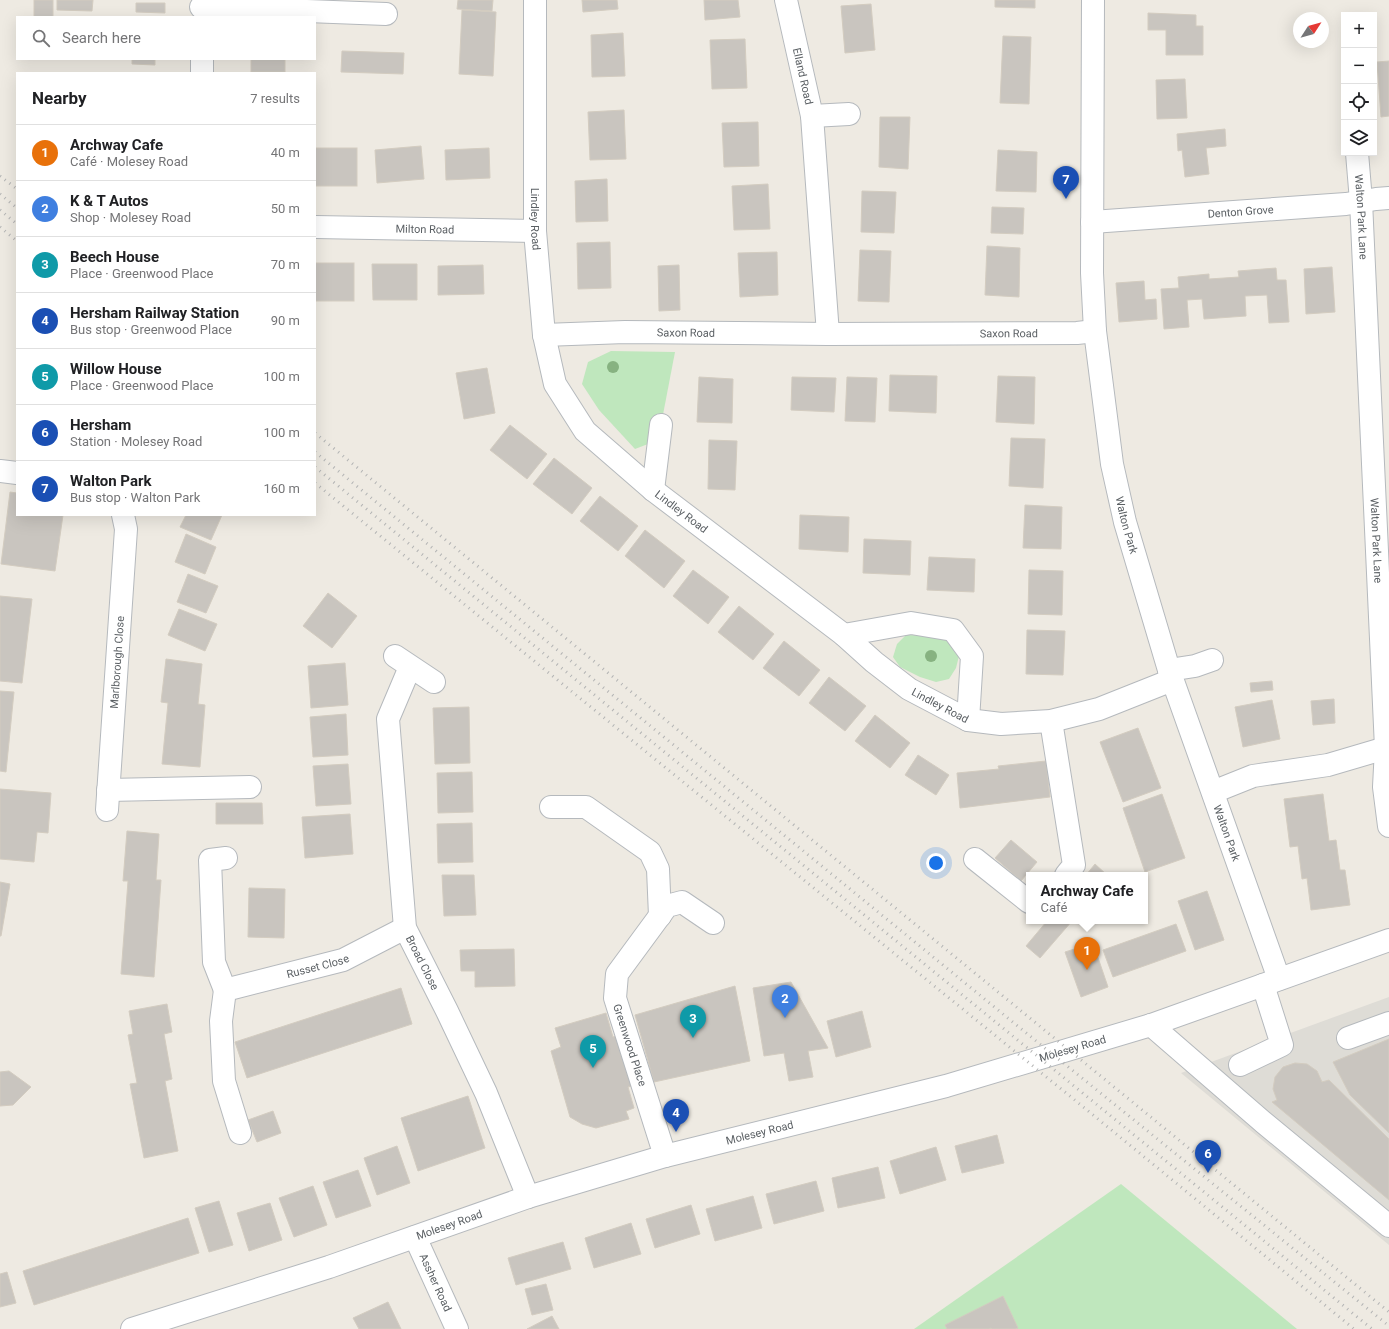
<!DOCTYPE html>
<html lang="en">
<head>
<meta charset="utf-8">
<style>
  body { margin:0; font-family:Roboto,sans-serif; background:#f6f6f6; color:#202124 }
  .controls { position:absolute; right:12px; top:12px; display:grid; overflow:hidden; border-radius:0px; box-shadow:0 4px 16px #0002 }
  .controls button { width:36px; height:36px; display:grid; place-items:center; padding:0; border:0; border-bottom:1px solid #e0e0e0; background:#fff; color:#202124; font:20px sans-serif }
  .compass { position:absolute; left:1293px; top:12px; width:36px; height:36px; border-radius:50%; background:#fff; box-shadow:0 4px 16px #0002; rotate:54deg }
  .you { position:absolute; left:936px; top:863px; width:14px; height:14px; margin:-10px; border:3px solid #fff; border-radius:50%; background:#1a73e8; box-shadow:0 0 0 6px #1a73e833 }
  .badge { display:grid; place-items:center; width:26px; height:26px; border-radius:50%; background:#2563eb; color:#fff; font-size:13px; font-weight:700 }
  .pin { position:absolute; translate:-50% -33px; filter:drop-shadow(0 1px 2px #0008) }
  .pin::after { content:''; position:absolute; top:21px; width:14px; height:12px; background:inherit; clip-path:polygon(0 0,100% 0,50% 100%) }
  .popup { position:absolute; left:1026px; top:872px; width:122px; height:52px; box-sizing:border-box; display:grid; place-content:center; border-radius:0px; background:#fff; filter:drop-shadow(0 1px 3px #0005); font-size:13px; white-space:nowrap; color:#757577 }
  .popup b { font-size:15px; color:#202124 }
  .popup::after { content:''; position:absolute; left:50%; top:100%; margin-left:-8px; border:8px solid transparent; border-top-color:#fff }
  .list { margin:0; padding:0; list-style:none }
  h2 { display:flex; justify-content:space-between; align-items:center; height:52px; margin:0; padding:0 16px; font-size:17px }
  h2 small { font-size:13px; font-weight:400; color:#757577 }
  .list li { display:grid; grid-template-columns:26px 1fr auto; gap:12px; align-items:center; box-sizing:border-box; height:56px; padding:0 16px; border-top:1px solid #e0e0e0 }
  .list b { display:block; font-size:15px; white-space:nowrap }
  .list p { margin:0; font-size:13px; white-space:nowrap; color:#757577 }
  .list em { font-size:13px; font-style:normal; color:#757577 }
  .icon { flex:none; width:22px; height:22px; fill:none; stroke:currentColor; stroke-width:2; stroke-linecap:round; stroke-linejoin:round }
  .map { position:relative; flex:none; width:1389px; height:1329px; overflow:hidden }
  .search { position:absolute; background:#fff; box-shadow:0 4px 16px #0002; left:16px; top:16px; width:300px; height:44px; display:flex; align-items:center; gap:10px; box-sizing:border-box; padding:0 14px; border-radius:0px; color:#757577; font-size:15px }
  .panel { position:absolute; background:#fff; box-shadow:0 4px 16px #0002; left:16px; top:72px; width:300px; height:444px; border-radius:0px }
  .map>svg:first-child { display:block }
  .industrial { fill:#dedcd6 }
  .green { fill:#bfe7bd }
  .building { fill:#c9c5bf; stroke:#d3ccc0 }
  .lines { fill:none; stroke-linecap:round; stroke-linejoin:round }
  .minor-casing { stroke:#b5b9bd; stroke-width:24 }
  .minor { stroke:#fff; stroke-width:22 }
  .rail { stroke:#b3b4b4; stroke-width:3; stroke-dasharray:1 5; stroke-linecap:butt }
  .tree { fill:#87b281 }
  .labels { text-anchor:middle; stroke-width:4; stroke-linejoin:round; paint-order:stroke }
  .street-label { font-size:11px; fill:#5a5f63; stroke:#fff }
</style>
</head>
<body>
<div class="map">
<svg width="1389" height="1329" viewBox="0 0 1389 1329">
  <rect width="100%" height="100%" fill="#eeeae2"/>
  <!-- industrial -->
  <polygon class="industrial" points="1389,997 1389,1245 1181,1073"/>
  <!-- green -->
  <g class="green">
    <polygon points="611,351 675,352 661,425 648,444 635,449 599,410 582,384 588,362"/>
    <polygon points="906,635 942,636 953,643 959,656 956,668 949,679 936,682 920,677 900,667 893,657 897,644"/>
    <polygon points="1121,1184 1297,1329 914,1329"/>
  </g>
  <!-- building -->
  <g class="building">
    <rect x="34" y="0" width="19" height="17"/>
    <polygon points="57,0 93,0 92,11 57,10"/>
    <polygon points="458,0 493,0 492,11 457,9"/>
    <polygon points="582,0 617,0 618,9 583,12"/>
    <polygon points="704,0 738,0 740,17 705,20"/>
    <polygon points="995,0 1035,0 1035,8 995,7"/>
    <polygon points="136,3 165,3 165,13 136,12"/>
    <polygon points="871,4 875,50 845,53 841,6"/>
    <polygon points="462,10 496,12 493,76 459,74"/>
    <polygon points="1148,13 1196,15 1196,26 1203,26 1203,55 1166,55 1166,30 1148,30"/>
    <polygon points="623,33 625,76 592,77 591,35"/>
    <polygon points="1003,36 1031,37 1029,104 1000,103"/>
    <polygon points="745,39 747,88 712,89 710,40"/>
    <polygon points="342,51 404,53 403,74 341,72"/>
    <polygon points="132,59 155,59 155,65 132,64"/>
    <rect x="251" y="59" width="34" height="13"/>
    <polygon points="1389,61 1389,116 1381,117 1377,62"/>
    <polygon points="1185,79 1187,118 1157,119 1156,80"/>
    <polygon points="624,110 626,159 590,160 588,112"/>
    <polygon points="880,117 910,117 908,169 879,167"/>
    <polygon points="758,122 759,166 724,167 722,123"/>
    <polygon points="1225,129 1226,146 1206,148 1209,174 1185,177 1182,150 1178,151 1177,134"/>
    <polygon points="421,146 424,179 377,183 375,150"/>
    <rect x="315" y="148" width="42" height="38"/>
    <polygon points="489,148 490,178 446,180 445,150"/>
    <polygon points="998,150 1037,152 1036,192 996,191"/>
    <polygon points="607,179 608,221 576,222 575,181"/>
    <polygon points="768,184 770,229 734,230 732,186"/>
    <polygon points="862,191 896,192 894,233 861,232"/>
    <polygon points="992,207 1024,208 1023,234 991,233"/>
    <polygon points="610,242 611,288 578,289 577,243"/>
    <polygon points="987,246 1020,248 1019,297 985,295"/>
    <polygon points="860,250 891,251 889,302 858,301"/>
    <polygon points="777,252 778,295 740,297 738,253"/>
    <rect x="315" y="263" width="39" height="38"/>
    <polygon points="372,264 417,264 417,300 373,300"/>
    <polygon points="483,265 484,294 438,295 438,266"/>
    <polygon points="679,265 680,310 659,311 658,266"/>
    <polygon points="1332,267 1335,312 1306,314 1304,269"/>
    <polygon points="1276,268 1277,280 1286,280 1289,322 1269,323 1267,295 1245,296 1246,316 1204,319 1202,299 1187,300 1189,327 1164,329 1161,289 1179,288 1178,277 1209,274 1209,279 1239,277 1238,271"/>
    <polygon points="1144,281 1145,300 1156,299 1157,319 1119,322 1116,283"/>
    <polygon points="487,368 495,413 464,419 456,373"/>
    <polygon points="890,375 937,376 936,413 889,411"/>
    <polygon points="998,376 1035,377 1034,424 996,422"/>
    <polygon points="699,377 733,379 732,423 697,422"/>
    <polygon points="792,377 836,378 834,412 791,410"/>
    <polygon points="847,377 877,378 875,422 845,421"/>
    <polygon points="510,425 547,454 527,479 490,450"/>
    <polygon points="1011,438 1045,439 1043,488 1009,486"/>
    <polygon points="709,440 737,441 735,490 708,489"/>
    <polygon points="554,458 592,488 572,514 533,484"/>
    <polygon points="10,492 17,493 17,515 63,515 55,571 1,564"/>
    <polygon points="600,496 638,526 618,551 580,521"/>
    <polygon points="1025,505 1062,507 1061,549 1023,548"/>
    <polygon points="186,515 222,515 211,540 180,527"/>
    <polygon points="800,515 849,517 848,552 799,549"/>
    <polygon points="645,530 685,561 664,588 625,556"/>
    <polygon points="186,534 216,547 205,574 175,562"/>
    <polygon points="864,539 911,541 910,575 863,573"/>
    <polygon points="929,557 975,559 974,592 927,590"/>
    <polygon points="693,570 729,597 708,624 673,596"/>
    <polygon points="1029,570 1063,571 1062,615 1028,614"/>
    <polygon points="188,574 218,586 206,613 177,602"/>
    <polygon points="328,593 357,616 332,648 303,626"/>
    <polygon points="0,596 32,599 22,683 0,681"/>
    <polygon points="739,606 774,634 753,660 718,632"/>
    <polygon points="179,609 217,624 205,651 168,635"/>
    <polygon points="1027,630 1065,631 1063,675 1026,674"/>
    <polygon points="784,641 820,670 799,696 763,668"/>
    <polygon points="166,659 202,664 198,704 205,705 200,767 162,764 168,703 161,702"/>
    <polygon points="345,663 348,705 311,708 308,666"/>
    <polygon points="829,677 866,706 845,731 809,703"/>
    <polygon points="1272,681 1273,690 1251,692 1250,683"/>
    <polygon points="0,691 14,692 6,772 0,771"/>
    <polygon points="1334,699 1335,723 1313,725 1311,701"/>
    <polygon points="1272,700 1280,739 1243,747 1235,707"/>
    <polygon points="469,707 470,763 435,764 433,708"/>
    <polygon points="346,714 348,755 313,757 310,717"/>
    <polygon points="875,715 910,743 890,768 855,741"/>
    <polygon points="1138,728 1161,788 1123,802 1100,742"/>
    <polygon points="918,755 949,775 936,795 905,775"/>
    <polygon points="1046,761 1050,797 960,808 957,773 999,769 998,766"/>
    <polygon points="348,764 351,804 316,806 313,766"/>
    <polygon points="472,772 473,812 438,813 437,773"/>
    <polygon points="0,789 51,793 48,833 37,832 34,862 0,859"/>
    <polygon points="1162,794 1185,858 1145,872 1123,808"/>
    <polygon points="1323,794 1329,841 1336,840 1340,870 1345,870 1350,905 1311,910 1307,878 1302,879 1298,846 1290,847 1284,799"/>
    <polygon points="216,803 262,803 263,824 216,824"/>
    <polygon points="350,814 353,854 305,858 302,817"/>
    <polygon points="472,823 473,862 438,863 437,824"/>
    <polygon points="127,831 159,834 156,880 161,880 154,977 121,974 128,881 123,881"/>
    <polygon points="1011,840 1037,862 1021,881 995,858"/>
    <polygon points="1095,864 1107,875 1086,875"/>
    <polygon points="442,875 474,875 476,915 444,916"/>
    <polygon points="0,882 10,884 1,936 0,936"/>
    <polygon points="249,888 285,889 284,938 248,937"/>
    <polygon points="1207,891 1224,940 1195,950 1178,901"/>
    <polygon points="1047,921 1072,921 1040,958 1026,946"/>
    <polygon points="1176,924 1186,951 1113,977 1103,950"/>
    <polygon points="1093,943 1108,987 1081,997 1065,952"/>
    <polygon points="514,949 515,986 475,987 475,971 461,971 460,950"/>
    <polygon points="791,982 828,1048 808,1051 813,1077 789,1081 784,1053 764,1056 753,988"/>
    <polygon points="735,986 750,1061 654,1082 635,1015"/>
    <polygon points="401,988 412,1024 247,1078 235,1042"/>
    <polygon points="167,1004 172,1032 164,1034 172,1079 165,1081 178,1151 144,1158 130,1084 137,1083 128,1035 133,1034 129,1011"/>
    <polygon points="862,1011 871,1047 836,1057 827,1021"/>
    <polygon points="606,1013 613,1037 620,1035 635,1085 628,1087 634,1108 626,1111 629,1119 596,1128 582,1124 570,1117 551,1051 561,1047 555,1028"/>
    <polygon points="1389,1039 1389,1133 1350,1095 1333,1062"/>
    <polygon points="1295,1063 1307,1064 1317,1071 1322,1082 1329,1080 1389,1139 1389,1200 1272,1102 1277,1100 1273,1089 1275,1077 1283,1067"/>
    <polygon points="9,1071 31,1087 13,1105 0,1106 0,1072"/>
    <polygon points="468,1096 485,1148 418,1171 401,1118"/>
    <polygon points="273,1111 281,1133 257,1142 248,1120"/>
    <polygon points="997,1135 1004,1163 962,1173 955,1146"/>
    <polygon points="397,1146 410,1183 377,1195 364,1158"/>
    <polygon points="936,1147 946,1180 900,1194 890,1161"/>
    <polygon points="878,1167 885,1198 838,1208 832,1178"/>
    <polygon points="358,1170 371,1206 336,1218 323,1182"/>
    <polygon points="816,1181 824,1211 774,1224 766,1194"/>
    <polygon points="313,1186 327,1225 294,1237 279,1198"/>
    <polygon points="753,1196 762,1228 715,1241 706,1209"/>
    <polygon points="219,1201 233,1245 209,1252 195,1208"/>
    <polygon points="270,1203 282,1240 249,1251 237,1213"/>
    <polygon points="691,1205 700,1234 655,1248 646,1219"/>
    <polygon points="188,1218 199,1253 34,1305 23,1271"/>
    <polygon points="631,1223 641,1254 594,1268 585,1238"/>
    <polygon points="563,1242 571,1269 516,1285 508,1258"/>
    <polygon points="7,1272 16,1303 0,1307 0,1274"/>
    <polygon points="546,1284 553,1310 532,1315 525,1289"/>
    <polygon points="1003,1296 1018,1328 1015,1329 992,1329 991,1328 989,1329 947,1329 945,1325"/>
    <polygon points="388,1302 401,1329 359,1329 353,1318"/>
    <polygon points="552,1316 559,1329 527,1329"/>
  </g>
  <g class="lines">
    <defs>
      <g id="minor">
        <path id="s1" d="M535 0V231L544 335 555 384 585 431 653 490 844 635 874 662 909 689 968 720 1001 724 1051 721 1099 709 1172 680"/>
        <path id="s2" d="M786 0 812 116 849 114"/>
        <path id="s3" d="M1093 0 1092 273 1095 331 1112 464 1125 522 1169 670 1279 979"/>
        <polyline points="201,7 386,14"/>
        <polyline points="202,59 202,73"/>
        <polyline points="812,116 828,334"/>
        <path id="s4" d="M1357 153 1361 201 1386 748 1384 787 1389 826"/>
        <path id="s5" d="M1092 222 1346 204 1376 199 1389 198"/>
        <path id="s6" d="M315 227 535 231"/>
        <path id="s7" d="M544 335 625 332 828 334 1077 333 1095 331"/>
        <polyline points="0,471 17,473"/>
        <polyline points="653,490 661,425"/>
        <polyline points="844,635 911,623 953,630 972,656 968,720"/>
        <polyline points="395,656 434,682"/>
        <path id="s8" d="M410 667 388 719 405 928 447 1011 486 1093 528 1197"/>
        <polyline points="1169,670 1195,666 1212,660"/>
        <polyline points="1051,721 1074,865 1066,875"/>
        <polyline points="108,790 250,787"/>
        <polyline points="1213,792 1253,776 1328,765 1389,747"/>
        <polyline points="551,807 586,807 650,852 658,869 660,916"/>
        <path id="s9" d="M107 810 126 529 123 515"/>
        <path id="s10" d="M226 858 210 860 214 962 225 990 343 960 405 928"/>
        <polyline points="975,859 1029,902"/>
        <polyline points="225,990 221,1021 224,1081 240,1133"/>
        <polyline points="1151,1025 1263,1122 1389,1226"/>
        <polyline points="1348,1038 1389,1023"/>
        <polyline points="1240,1065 1282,1045 1263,985"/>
        <polyline points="665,1156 615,998 617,974 667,906 682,902 713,923"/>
        <path id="s11" d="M415 1237 457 1329"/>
        <path id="s12" d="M132 1329 329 1267 528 1197 665 1156 946 1086 1151 1025 1389 940"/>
      </g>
    </defs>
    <!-- minor casing -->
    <use href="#minor" class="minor-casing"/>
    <!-- minor -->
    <use href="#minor" class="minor"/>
    <!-- rail -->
    <g class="rail">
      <polyline points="0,176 17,189"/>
      <polyline points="0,194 17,208"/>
      <polyline points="0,210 17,224"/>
      <polyline points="0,227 17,241"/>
      <polyline points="315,433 1389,1312"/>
      <polyline points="315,452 1025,1032 1389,1326"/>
      <polyline points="315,467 1372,1329"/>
      <polyline points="315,483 1087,1110 1354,1329"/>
    </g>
  </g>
  <!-- trees -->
  <g class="tree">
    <circle cx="613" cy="367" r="6"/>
    <circle cx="931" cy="656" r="6"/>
  </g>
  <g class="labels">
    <!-- street labels -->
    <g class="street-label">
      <text dy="4" stroke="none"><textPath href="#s2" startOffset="78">Elland Road</textPath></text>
      <text dy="4" stroke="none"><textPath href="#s5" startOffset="149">Denton Grove</textPath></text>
      <text dy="4" stroke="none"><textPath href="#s4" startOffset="64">Walton Park Lane</textPath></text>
      <text dy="4" stroke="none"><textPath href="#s1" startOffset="219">Lindley Road</textPath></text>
      <text dy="4" stroke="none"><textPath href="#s6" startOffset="110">Milton Road</textPath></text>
      <text dy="4" stroke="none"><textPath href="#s7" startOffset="142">Saxon Road</textPath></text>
      <text dy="4" stroke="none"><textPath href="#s7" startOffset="465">Saxon Road</textPath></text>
      <text dy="4" stroke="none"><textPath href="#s1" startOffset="567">Lindley Road</textPath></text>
      <text dy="4" stroke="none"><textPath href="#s3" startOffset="528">Walton Park</textPath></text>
      <text dy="4" stroke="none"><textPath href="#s4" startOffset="388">Walton Park Lane</textPath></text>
      <text dy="4" stroke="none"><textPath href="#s9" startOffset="148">Marlborough Close</textPath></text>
      <text dy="4" stroke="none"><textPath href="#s1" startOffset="891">Lindley Road</textPath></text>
      <text dy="4" stroke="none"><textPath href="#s3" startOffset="852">Walton Park</textPath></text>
      <text dy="4" stroke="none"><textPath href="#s8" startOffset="305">Broad Close</textPath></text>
      <text dy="4" stroke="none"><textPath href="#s10" startOffset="244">Russet Close</textPath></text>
      <text transform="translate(630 1045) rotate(72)" y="4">Greenwood Place</text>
      <text dy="4" stroke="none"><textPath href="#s12" startOffset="982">Molesey Road</textPath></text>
      <text dy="4" stroke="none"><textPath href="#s12" startOffset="658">Molesey Road</textPath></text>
      <text dy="4" stroke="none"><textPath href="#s12" startOffset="334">Molesey Road</textPath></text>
      <text dy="4" stroke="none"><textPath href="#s11" startOffset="50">Assher Road</textPath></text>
    </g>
  </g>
</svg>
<div class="controls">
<button>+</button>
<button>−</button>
<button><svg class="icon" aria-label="locate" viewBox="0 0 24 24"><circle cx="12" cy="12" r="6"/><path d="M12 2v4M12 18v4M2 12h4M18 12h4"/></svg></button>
<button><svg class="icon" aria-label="layers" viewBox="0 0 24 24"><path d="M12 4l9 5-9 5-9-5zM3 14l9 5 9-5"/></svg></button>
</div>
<svg class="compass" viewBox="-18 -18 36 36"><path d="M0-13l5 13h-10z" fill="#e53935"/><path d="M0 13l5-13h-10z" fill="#757577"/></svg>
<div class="you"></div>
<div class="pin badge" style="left:1087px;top:970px;background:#e8710a">1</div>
<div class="popup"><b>Archway Cafe</b>Café</div>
<div class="pin badge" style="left:785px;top:1018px;background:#3f7fe0">2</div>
<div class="pin badge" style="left:693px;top:1038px;background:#0f9aa8">3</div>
<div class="pin badge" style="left:676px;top:1132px;background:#1a4fb4">4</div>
<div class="pin badge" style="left:593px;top:1068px;background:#0f9aa8">5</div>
<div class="pin badge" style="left:1208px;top:1173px;background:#1a4fb4">6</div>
<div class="pin badge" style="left:1066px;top:199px;background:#1a4fb4">7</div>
<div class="search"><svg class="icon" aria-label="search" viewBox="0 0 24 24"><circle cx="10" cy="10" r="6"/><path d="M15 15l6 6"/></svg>Search here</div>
<section class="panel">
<h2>Nearby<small>7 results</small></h2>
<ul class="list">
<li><span class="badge" style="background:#e8710a">1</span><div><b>Archway Cafe</b><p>Café · Molesey Road</p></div><em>40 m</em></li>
<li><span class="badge" style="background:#3f7fe0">2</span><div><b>K &amp; T Autos</b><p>Shop · Molesey Road</p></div><em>50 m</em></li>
<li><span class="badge" style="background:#0f9aa8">3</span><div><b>Beech House</b><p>Place · Greenwood Place</p></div><em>70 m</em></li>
<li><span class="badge" style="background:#1a4fb4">4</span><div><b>Hersham Railway Station</b><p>Bus stop · Greenwood Place</p></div><em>90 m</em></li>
<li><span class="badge" style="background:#0f9aa8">5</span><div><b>Willow House</b><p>Place · Greenwood Place</p></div><em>100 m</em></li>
<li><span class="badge" style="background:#1a4fb4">6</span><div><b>Hersham</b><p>Station · Molesey Road</p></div><em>100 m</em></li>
<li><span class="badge" style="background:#1a4fb4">7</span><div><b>Walton Park</b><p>Bus stop · Walton Park</p></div><em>160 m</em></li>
</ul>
</section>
</div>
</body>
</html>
